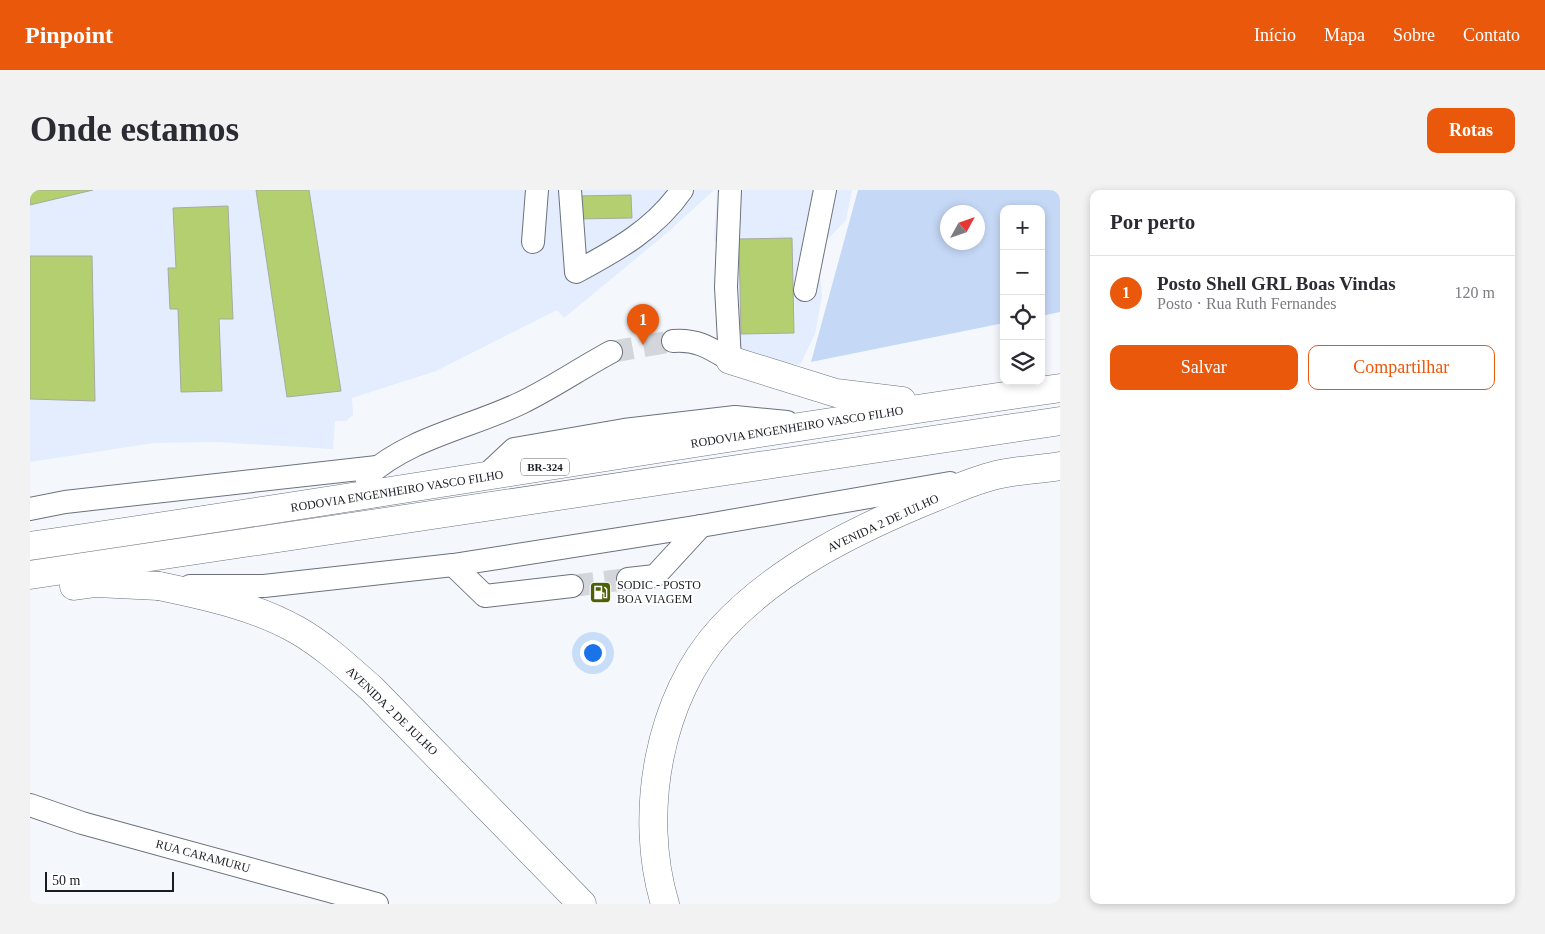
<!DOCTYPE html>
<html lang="pt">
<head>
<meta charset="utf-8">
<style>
  body { margin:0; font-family:"Times New Roman",serif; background:#f2f2f3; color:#2b2b33 }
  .controls { position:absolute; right:15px; top:15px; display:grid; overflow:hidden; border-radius:10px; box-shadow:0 2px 8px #0003 }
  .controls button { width:45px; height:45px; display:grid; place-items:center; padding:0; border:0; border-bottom:1px solid #e1e1e2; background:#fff; color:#2b2b33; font:25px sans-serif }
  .compass { position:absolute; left:910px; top:15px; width:45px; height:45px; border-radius:50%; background:#fff; box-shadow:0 2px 8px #0003; rotate:50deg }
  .scale { position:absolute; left:15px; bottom:12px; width:129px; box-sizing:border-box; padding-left:5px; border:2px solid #191c21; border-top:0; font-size:14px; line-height:18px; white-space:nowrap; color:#191c21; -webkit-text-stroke:4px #fff; paint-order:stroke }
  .you { position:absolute; left:562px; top:462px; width:18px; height:18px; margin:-12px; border:4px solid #fff; border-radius:50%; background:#1a73e8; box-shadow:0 0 0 8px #1a73e833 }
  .badge { display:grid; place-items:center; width:32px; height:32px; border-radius:50%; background:#ea580c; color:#fff; font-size:16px; font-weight:700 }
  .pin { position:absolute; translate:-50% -41px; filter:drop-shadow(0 1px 2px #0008) }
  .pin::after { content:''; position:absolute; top:26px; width:18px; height:15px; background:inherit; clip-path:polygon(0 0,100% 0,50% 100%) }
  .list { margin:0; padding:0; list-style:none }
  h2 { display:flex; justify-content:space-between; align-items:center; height:65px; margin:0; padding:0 20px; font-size:21px }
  h2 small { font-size:16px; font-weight:400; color:#7c7c81 }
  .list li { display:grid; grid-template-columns:32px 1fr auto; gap:15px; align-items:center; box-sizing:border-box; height:75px; padding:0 20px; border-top:1px solid #e1e1e2 }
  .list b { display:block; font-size:19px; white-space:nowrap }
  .list p { margin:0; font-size:16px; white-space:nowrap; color:#7c7c81 }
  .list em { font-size:16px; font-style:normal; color:#7c7c81 }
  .actions { display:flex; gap:10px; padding:15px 20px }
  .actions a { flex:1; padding:11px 0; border:1px solid #ea580c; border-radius:10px; text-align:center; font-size:18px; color:#ea580c }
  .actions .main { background:#ea580c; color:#fff }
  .icon { flex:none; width:28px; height:28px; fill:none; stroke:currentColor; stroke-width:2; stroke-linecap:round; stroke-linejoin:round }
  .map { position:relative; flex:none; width:1030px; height:714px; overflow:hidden; border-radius:10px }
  header { display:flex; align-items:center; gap:30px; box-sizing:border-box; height:70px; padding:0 25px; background:#ea580c; color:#fff }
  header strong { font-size:24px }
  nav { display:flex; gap:28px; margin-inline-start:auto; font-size:18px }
  .intro { display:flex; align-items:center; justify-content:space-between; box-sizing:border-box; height:120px; padding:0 30px }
  h1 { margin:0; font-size:35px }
  .button { padding:12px 22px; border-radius:10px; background:#ea580c; color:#fff; font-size:18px; font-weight:700 }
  main { display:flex; gap:30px; padding:0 30px }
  aside { flex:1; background:#fff; border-radius:10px; box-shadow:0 2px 8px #0003 }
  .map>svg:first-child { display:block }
  .built { fill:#e3edfd }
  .green { fill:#c5d8f6; fill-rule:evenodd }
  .building { fill:#b4cf6f; stroke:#a7ab9e }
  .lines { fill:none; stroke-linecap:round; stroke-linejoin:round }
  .minor-tunnel { stroke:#d3d7dc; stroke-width:22; stroke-dasharray:22 11; stroke-linecap:butt }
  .minor-casing { stroke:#6b727d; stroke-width:24 }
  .major-casing { stroke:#6b727d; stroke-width:29 }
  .highway-casing { stroke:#6b727d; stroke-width:29 }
  .minor { stroke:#fff; stroke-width:22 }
  .major { stroke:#fff; stroke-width:28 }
  .highway { stroke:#fff; stroke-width:28 }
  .labels { text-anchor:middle; stroke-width:4; stroke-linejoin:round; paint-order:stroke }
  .shield { fill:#fff; stroke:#5e6064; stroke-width:1 }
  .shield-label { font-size:11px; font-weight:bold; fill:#191c21 }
  .street-label { font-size:12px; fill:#191c21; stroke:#fff }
  .poi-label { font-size:12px; fill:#191c21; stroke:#fff; text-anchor:start }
</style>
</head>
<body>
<header>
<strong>Pinpoint</strong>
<nav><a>Início</a><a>Mapa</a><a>Sobre</a><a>Contato</a></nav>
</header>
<div class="intro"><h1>Onde estamos</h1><a class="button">Rotas</a></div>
<main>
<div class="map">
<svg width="1030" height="714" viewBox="0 0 1030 714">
  <rect width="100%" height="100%" fill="#f4f8fd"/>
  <!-- built -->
  <g class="built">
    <polygon points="0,0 684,0 637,43 534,128 527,120 406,181 322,208 323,225 316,231 305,231 303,259 186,252 124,253 0,272"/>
    <polygon points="687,0 822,0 816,30 797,50 789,75 792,106 785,144 770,175 708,165 704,52 684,51"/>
  </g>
  <!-- green -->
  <path class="green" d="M828 0H1030V122L1011 126V19H974V133L781 172ZM918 22H948V52H918Z"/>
  <!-- building -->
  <g class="building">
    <polygon points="0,0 63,0 0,15"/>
    <polygon points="226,0 279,0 311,201 257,207"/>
    <polygon points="601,5 602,28 547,29 546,6"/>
    <polygon points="198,16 203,129 189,129 192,201 151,202 148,119 140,119 138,78 146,78 143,18"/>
    <polygon points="762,48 764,143 711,144 709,49"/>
    <polygon points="0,66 62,66 65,211 0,209"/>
  </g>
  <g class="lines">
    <!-- minor-tunnel -->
    <g class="minor-tunnel">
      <polyline points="581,162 643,151"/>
      <polyline points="542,396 598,389"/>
    </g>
    <defs>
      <g id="minor">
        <path d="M540 0 546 82C587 60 625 39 652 0"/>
        <polyline points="503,52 507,0"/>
        <polyline points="775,100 795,0"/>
        <path d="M643 151C667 149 680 158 700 170"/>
        <polyline points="700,170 696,97 700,0"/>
        <path d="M336 287C380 247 439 238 491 213 522 198 551 178 581 162"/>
        <polyline points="454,287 484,259 594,240 705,227 757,232"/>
        <polyline points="0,319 35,312 347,277"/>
        <polyline points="423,375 455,406 542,396"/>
        <polyline points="598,389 625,386 671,336"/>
        <polyline points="160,396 234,396 423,375 671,336 920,293"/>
        <polyline points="0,615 52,633 347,714"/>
      </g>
      <g id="major">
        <path d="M129 396C177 406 224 416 267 440 295 456 318 478 342 499L552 714"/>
        <path d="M635 714C608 625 628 507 692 438 749 377 827 339 903 308 921 301 940 292 959 287 981 280 1007 280 1030 276"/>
      </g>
      <g id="highway">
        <polyline points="700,170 806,203 872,211"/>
        <path d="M0 356C344 306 686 247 1030 198"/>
        <polyline points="0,385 1030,231"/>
        <polyline points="44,396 66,393 129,396"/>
      </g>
    </defs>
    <!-- minor casing -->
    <use href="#minor" class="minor-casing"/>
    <!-- major casing -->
    <use href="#major" class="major-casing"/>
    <!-- highway casing -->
    <use href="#highway" class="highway-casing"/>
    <!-- minor -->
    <use href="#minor" class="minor"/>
    <!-- major -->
    <use href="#major" class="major"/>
    <!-- highway -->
    <use href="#highway" class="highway"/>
  </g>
  <!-- icons -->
  <defs>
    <symbol id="fuel-square" viewBox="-11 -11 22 22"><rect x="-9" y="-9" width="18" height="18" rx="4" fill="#4d6006" stroke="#fff"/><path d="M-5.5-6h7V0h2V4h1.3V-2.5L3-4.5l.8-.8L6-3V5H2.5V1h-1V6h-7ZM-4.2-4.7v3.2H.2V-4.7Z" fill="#fff"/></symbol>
  </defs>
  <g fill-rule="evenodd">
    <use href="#fuel-square" x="558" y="390" width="25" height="25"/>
  </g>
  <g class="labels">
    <!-- shield labels -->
    <rect class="shield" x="491" y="268.5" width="48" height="17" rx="4"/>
    <g class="shield-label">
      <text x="515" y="281">BR-324</text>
    </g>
    <!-- street labels -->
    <g class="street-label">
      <text transform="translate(767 237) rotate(-9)" y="4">RODOVIA ENGENHEIRO VASCO FILHO</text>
      <text transform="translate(367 301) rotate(-9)" y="4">RODOVIA ENGENHEIRO VASCO FILHO</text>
      <text transform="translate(853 333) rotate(-25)" y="4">AVENIDA 2 DE JULHO</text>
      <text transform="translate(362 521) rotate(44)" y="4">AVENIDA 2 DE JULHO</text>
      <text transform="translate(173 666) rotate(15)" y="4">RUA CARAMURU</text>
    </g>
    <!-- poi labels -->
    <g class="poi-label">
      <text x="587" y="399">SODIC - POSTO<tspan x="587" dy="14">BOA VIAGEM</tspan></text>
    </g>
  </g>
</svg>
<div class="controls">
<button>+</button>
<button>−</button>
<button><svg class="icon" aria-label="locate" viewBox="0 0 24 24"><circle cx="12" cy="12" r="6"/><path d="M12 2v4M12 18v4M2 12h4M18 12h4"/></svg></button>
<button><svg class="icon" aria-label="layers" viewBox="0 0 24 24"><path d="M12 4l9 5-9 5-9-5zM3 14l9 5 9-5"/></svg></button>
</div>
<svg class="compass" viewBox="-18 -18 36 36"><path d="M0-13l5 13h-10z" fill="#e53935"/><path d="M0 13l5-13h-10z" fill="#7c7c81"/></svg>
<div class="scale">50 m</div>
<div class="you"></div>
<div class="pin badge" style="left:613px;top:155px">1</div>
</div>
<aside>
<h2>Por perto<small></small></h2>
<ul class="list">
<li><span class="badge">1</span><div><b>Posto Shell GRL Boas Vindas</b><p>Posto · Rua Ruth Fernandes</p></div><em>120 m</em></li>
</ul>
<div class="actions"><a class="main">Salvar</a><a>Compartilhar</a></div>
</aside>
</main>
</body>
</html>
